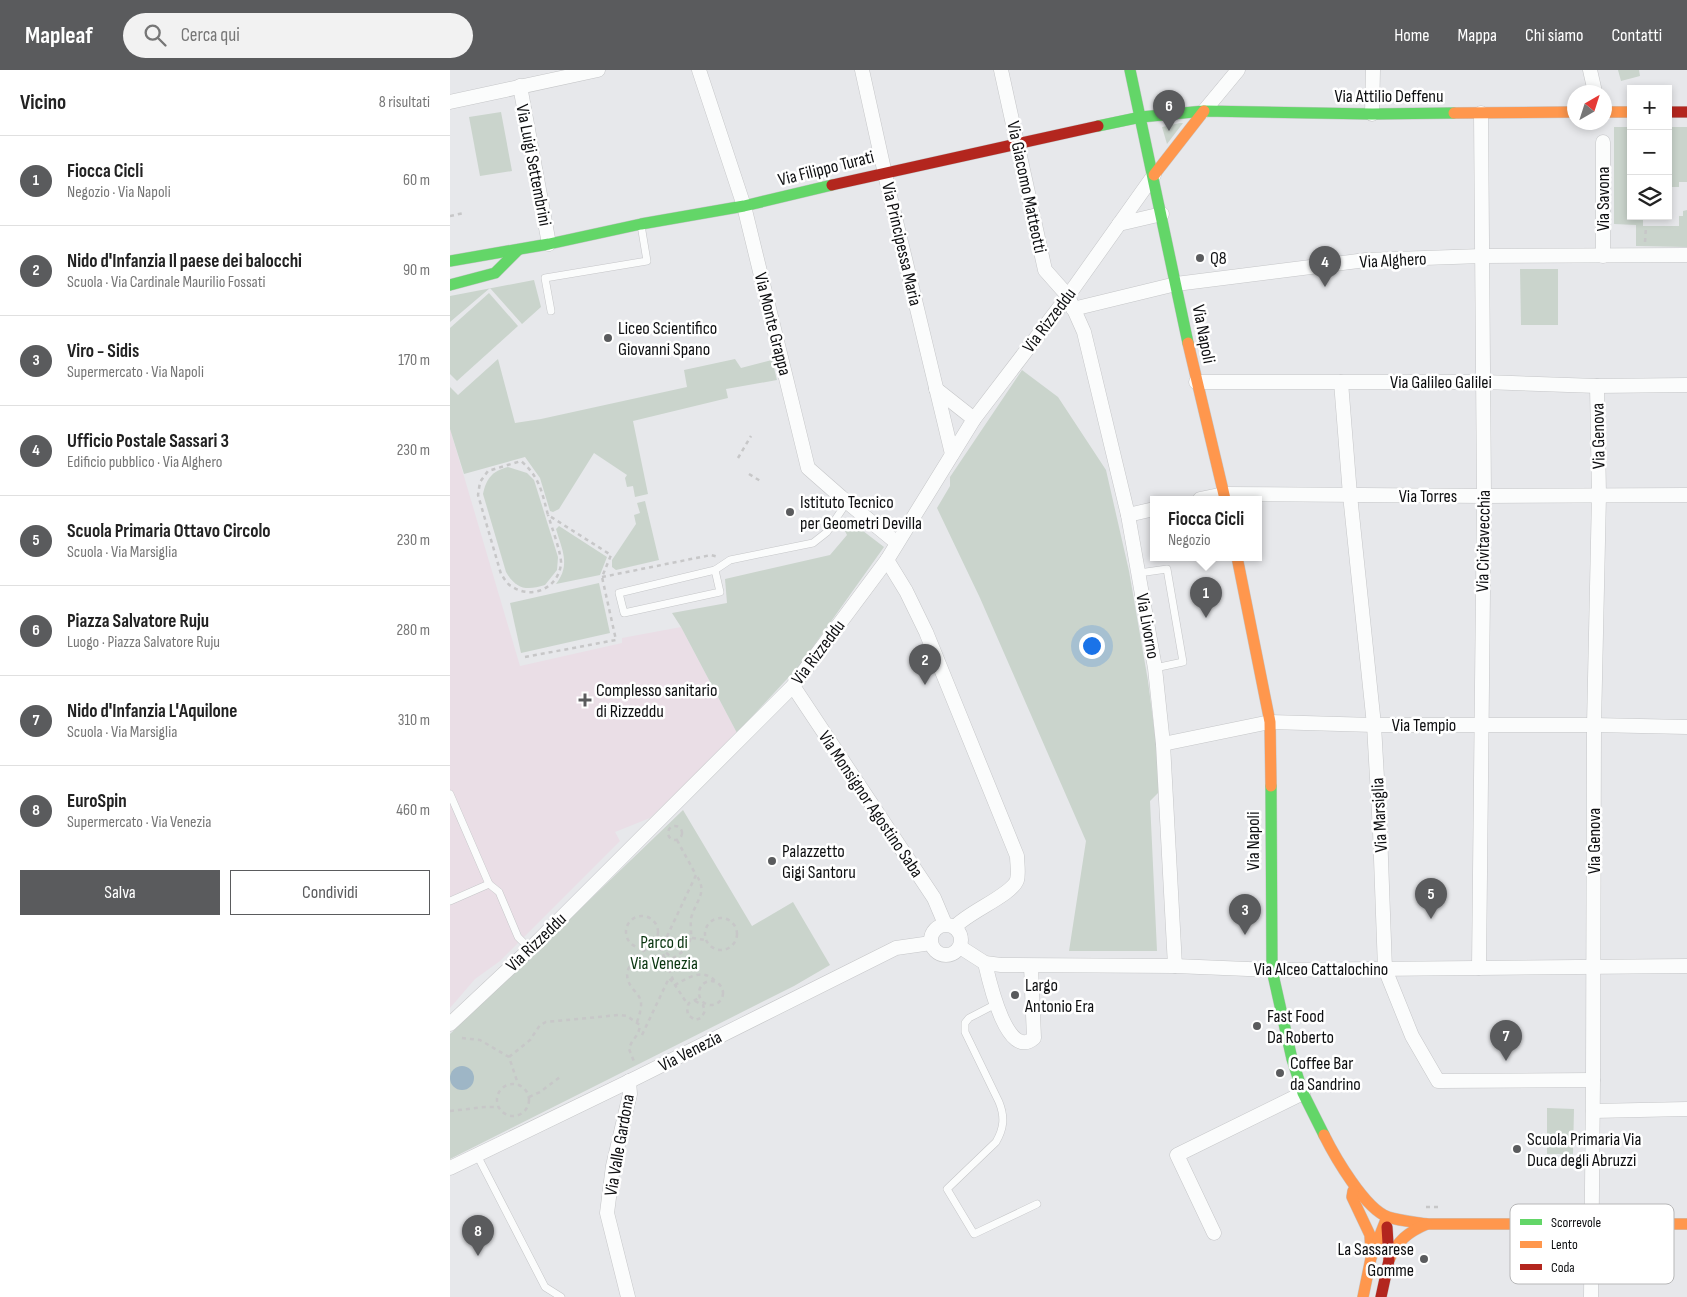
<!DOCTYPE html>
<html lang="it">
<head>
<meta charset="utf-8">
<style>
  body { margin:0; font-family:"Sofia Sans Condensed",sans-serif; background:#f2f2f2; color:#222 }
  .controls { position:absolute; right:15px; top:15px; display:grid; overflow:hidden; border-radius:0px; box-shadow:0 2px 8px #0003 }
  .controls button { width:45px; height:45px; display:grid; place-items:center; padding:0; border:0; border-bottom:1px solid #e0e0e0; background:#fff; color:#222; font:25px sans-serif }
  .compass { position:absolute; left:1117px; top:15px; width:45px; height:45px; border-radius:50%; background:#fff; box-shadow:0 2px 8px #0003; rotate:39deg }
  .you { position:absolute; left:641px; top:575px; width:18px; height:18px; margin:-12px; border:4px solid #fff; border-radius:50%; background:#1a73e8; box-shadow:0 0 0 8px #1a73e833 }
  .badge { display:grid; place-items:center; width:32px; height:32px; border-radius:50%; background:#5a5b5d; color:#fff; font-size:16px; font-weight:700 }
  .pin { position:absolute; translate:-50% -41px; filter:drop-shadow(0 1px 2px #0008) }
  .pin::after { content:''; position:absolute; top:26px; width:18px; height:15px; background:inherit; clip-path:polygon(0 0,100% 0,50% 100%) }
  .popup { position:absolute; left:700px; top:426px; width:112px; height:65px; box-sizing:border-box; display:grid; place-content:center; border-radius:0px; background:#fff; filter:drop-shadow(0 1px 4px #0005); font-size:16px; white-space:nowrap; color:#767676 }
  .popup b { font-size:19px; color:#222 }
  .popup::after { content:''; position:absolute; left:50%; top:100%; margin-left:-10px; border:10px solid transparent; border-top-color:#fff }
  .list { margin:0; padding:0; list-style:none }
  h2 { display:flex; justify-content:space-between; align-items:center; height:65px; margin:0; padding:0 20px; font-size:21px }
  h2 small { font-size:16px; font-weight:400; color:#767676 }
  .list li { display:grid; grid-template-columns:32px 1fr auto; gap:15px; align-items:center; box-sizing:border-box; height:90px; padding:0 20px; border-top:1px solid #e0e0e0 }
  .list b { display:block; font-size:19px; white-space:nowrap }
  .list p { margin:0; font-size:16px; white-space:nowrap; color:#767676 }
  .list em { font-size:16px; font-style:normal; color:#767676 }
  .actions { display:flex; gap:10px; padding:15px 20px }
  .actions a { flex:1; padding:11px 0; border:1px solid #5a5b5d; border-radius:0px; text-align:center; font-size:18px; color:#5a5b5d }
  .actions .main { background:#5a5b5d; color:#fff }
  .icon { flex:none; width:28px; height:28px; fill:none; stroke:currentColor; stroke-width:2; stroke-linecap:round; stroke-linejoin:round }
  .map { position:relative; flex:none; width:1237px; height:1227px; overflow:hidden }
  header { display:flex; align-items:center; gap:30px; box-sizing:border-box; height:70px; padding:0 25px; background:#5a5b5d; color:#fff }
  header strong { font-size:24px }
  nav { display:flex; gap:28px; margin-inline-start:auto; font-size:18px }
  .search { width:350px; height:45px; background:#f2f2f2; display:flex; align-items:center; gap:12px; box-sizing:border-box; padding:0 18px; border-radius:28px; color:#767676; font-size:19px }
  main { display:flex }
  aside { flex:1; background:#fff }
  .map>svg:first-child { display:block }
  .industrial { fill:#eadee6 }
  .green { fill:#cad4cc }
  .water { fill:#9eb6c6 }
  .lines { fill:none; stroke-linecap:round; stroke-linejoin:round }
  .lane-casing { stroke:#c5c6c8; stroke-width:8 }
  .street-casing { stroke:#c5c6c8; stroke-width:15 }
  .fast-casing { stroke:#c5c6c8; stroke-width:12 }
  .slow-casing { stroke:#c5c6c8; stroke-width:12 }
  .jam-casing { stroke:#c5c6c8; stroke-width:12 }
  .path { stroke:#c7c7c8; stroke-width:2.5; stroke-dasharray:4 4; stroke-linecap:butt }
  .lane { stroke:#fbfcfc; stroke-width:7 }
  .street { stroke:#fbfcfc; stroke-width:14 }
  .fast { stroke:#63d668; stroke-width:11 }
  .slow { stroke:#ff974d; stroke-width:11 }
  .jam { stroke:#b3261e; stroke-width:11 }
  .poi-dot { fill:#5a5b5d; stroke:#fff; stroke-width:2 }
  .labels { text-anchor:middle; stroke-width:5; stroke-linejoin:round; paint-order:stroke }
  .street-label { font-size:18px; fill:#0e0f11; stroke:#fff }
  .poi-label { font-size:18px; fill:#0e0f11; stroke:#fff; text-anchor:start }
  .park-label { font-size:18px; fill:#0a3610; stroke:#fff }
  .key { fill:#fff; stroke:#b7b7b8; stroke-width:1 }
  .key-label { font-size:14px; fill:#0e0f11 }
</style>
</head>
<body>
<header>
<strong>Mapleaf</strong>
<div class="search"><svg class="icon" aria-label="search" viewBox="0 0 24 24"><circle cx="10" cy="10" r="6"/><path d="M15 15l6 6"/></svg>Cerca qui</div>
<nav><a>Home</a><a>Mappa</a><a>Chi siamo</a><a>Contatti</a></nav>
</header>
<main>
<aside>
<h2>Vicino<small>8 risultati</small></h2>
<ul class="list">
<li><span class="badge">1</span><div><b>Fiocca Cicli</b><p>Negozio · Via Napoli</p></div><em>60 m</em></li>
<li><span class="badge">2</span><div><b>Nido d'Infanzia Il paese dei balocchi</b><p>Scuola · Via Cardinale Maurilio Fossati</p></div><em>90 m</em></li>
<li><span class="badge">3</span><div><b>Viro - Sidis</b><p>Supermercato · Via Napoli</p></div><em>170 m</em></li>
<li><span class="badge">4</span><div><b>Ufficio Postale Sassari 3</b><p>Edificio pubblico · Via Alghero</p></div><em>230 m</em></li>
<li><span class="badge">5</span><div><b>Scuola Primaria Ottavo Circolo</b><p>Scuola · Via Marsiglia</p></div><em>230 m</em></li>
<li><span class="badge">6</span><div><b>Piazza Salvatore Ruju</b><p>Luogo · Piazza Salvatore Ruju</p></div><em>280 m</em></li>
<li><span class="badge">7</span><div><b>Nido d'Infanzia L'Aquilone</b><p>Scuola · Via Marsiglia</p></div><em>310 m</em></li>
<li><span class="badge">8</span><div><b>EuroSpin</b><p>Supermercato · Via Venezia</p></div><em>460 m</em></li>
</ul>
<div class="actions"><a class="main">Salva</a><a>Condividi</a></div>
</aside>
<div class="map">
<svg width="1237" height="1227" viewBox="0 0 1237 1227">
  <rect width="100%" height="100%" fill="#e7e8eb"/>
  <!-- industrial -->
  <polygon class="industrial" points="0,359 70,596 172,573 172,568 231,557 287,663 200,748 165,762 170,771 50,891 25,909 0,938"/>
  <!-- green -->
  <g class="green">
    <polygon points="1168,0 1189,0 1190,6 1171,11"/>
    <polygon points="51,42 62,101 30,106 19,47"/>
    <polygon points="730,53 733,53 717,74 712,57"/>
    <polygon points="1164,57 1181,57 1181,146 1193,146 1193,156 1229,156 1229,146 1233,146 1233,141 1237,140 1237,135 1237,177 1186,176 1186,155 1164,154"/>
    <polygon points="1218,57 1237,57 1237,112 1229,112 1229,117 1218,117"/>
    <polygon points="1070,199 1108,199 1108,255 1071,255"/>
    <polygon points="84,210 91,237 72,254 40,218 0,252 0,226"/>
    <polygon points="39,223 68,256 7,311 0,304 0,258"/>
    <polygon points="48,289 65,353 91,349 237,317 234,300 285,289 291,298 322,290 327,310 276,319 278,328 183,351 198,424 185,427 183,416 177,417 175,408 177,405 144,383 109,439 103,442 100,441 90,408 75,387 14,404 0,359 0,317 8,325"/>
    <polygon points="572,300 608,327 656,400 679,501 698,611 712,719 700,731 707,881 619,881 636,771 530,528 487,438 500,416 500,407"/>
    <path d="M58 397 77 403 84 410 108 487 107 500 95 515C76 521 66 519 56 502L33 424C36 409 42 401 58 397Z"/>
    <polygon points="195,431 209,490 166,500 162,497 162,490 186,454 184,445 190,443 187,433"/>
    <polygon points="400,451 434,477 350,595 287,663 231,557 222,543 277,533 275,509 380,485 397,465 393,457"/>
    <path d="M109 456 157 487 150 505 106 514C121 495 112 480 106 459Z"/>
    <polygon points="149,513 160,563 71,583 60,533"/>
    <polygon points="233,740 302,856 343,832 380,895 344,916 0,1089 0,964"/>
    <polygon points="1097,1038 1124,1039 1123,1084 1097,1084"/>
  </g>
  <!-- water -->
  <circle class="water" cx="12" cy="1008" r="12"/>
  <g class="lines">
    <defs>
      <g id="lane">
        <polyline points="101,241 95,208 197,191 191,155"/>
        <polygon points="265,500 270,522 174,543 169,523"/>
        <polyline points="265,500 280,490 363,473 377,462 397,432"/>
        <polyline points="689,503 717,499 733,592 705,598"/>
        <polyline points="0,724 39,814 0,831"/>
        <polyline points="39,814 49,822 68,867 80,879"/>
        <path d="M546 934 519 948 515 953V962L549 1032C555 1047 554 1058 546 1072L497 1119 524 1164 587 1134"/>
        <polyline points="27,1085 95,1217 111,1227"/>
      </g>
      <g id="street">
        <polyline points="249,0 294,136 358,398 391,427 447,473"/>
        <polyline points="412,0 439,122 502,384"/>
        <polyline points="551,0 595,200 618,226 634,262 678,445 705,598 713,674 725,896"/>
        <polyline points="1140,0 1145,22"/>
        <polyline points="70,16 99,174"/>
        <polyline points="0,32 148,0"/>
        <polyline points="754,41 788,0"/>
        <polyline points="922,44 923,0"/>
        <polyline points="669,154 712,144"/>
        <polyline points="1153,186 1153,72"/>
        <polyline points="623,239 726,214 916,190 1032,186 1237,185"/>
        <polyline points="746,312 1034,312 1147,316 1237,315"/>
        <polyline points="891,312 900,425 924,655 930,761 935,899 962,966 988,1011 1143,1010"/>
        <polyline points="486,319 524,349"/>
        <polyline points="750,429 774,424 1034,426 1237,425"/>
        <polyline points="678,445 704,439"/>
        <path d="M437 490 456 521 476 562 567 786C567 793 569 803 567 810 562 825 518 842 505 857"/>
        <polyline points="343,616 484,828 495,854"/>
        <polyline points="713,674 820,652 924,655 1144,655 1237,657"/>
        <circle cx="496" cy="870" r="15"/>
        <polyline points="510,877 535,893 551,895 725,896 822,900 1237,896"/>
        <path d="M535 893C539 910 557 992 584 968L581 896"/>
        <polyline points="1029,898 1034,426 1031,43"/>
        <polyline points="0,954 80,879 343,616 437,490 524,349 618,226 704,105"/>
        <polyline points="1143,1041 1237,1039"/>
        <polyline points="0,1098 188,1007 446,878 481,873"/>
        <polyline points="764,1163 727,1085 853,1023"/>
        <polyline points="178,1227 157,1143 163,1096 180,1024 179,1011"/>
        <polyline points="1141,1227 1143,1010 1144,655 1149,425 1147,316"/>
      </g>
      <g id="fast">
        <polyline points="680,0 738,273"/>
        <polyline points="648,56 691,47 754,41 922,44 1004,43"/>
        <polyline points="0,191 99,174 191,154 294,136 382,115"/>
        <polyline points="0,215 45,203 68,180"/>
        <polyline points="821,716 822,900 842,989 853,1023 874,1065"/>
      </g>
      <g id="slow">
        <polyline points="1154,42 1181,42"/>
        <polyline points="1004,43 1124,42"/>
        <polyline points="704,105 754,41"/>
        <polyline points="738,273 775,429"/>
        <polyline points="787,487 820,652 821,716"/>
        <path d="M874 1065C885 1087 915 1139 938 1147 950 1151 965 1152 977 1154H1237"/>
        <polyline points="903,1121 902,1127 920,1165 921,1184"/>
        <path d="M939 1190C947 1171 958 1162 977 1154"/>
        <polyline points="913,1227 921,1188 937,1147"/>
      </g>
      <g id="jam">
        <polyline points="1218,42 1237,42"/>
        <polyline points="382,115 648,56"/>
        <polyline points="931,1227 939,1190 937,1157"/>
      </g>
    </defs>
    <!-- lane casing -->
    <use href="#lane" class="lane-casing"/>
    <!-- street casing -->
    <use href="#street" class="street-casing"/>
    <!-- fast casing -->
    <use href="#fast" class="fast-casing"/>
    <!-- slow casing -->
    <use href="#slow" class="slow-casing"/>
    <!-- jam casing -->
    <use href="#jam" class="jam-casing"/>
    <!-- path -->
    <g class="path">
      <polyline points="0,146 14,143"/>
      <polyline points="1195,172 1196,156"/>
      <polyline points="288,388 301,366"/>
      <polyline points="299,404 312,412"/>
      <polyline points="152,507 261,485 269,487"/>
      <path d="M75 587 166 570 152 507 161 485 98 445C92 423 90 407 71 391L38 401 30 412 28 425 51 504C54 508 57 514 61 516 81 530 108 519 111 494 112 485 101 455 98 445"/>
      <circle cx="225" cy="763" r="7"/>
      <path d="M227 770 246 805 211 879 223 888C234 882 242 874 241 861 241 856 240 850 242 845 247 830 258 821 246 805"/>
      <circle cx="192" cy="862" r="16"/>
      <circle cx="271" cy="864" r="16"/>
      <polyline points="242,868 255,870"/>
      <polyline points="201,876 211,879 225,915 238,935"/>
      <circle cx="261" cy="923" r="12"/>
      <polyline points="245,931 253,935 255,941 251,948 245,950 238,945 237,938 239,933 249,928"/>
      <path d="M187 952C189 946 193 935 190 929 189 925 185 922 183 919 169 902 183 890 196 879"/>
      <path d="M192 965 219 908 225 915C239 907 254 897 267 913"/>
      <polyline points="12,968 30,970 59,987 68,1014"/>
      <path d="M59 987 80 970 90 955 96 952 169 945 177 946 190 955C189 967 182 968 179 979L185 994"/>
      <circle cx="63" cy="1030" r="16"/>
      <polyline points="79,1027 90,1022 110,1007"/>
      <polyline points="0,1041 35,1037 48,1037"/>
      <polyline points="976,1137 988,1137"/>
    </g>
    <!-- lane -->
    <use href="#lane" class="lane"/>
    <!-- street -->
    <use href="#street" class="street"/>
    <!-- fast -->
    <use href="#fast" class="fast"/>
    <!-- slow -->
    <use href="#slow" class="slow"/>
    <!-- jam -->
    <use href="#jam" class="jam"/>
  </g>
  <!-- markers -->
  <g class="poi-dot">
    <circle cx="750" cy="188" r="5"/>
    <circle cx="158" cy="268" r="5"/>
    <circle cx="340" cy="442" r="5"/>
    <path d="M132.5 622.5h5v5h5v5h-5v5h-5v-5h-5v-5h5z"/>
    <circle cx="322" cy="791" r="5"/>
    <circle cx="565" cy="925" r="5"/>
    <circle cx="807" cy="956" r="5"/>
    <circle cx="830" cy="1003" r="5"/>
    <circle cx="1067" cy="1079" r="5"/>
    <circle cx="974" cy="1189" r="5"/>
  </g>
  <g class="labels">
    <!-- street labels -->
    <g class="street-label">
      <text x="939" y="32">Via Attilio Deffenu</text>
      <text transform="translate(84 95) rotate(79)" y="6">Via Luigi Settembrini</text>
      <text transform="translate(376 98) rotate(-14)" y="6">Via Filippo Turati</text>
      <text transform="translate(577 117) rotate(78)" y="6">Via Giacomo Matteotti</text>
      <text transform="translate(1153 129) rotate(-90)" y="6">Via Savona</text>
      <text transform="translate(452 174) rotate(77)" y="6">Via Principessa Maria</text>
      <text transform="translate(943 190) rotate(-3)" y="6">Via Alghero</text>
      <text transform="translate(599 250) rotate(-53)" y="6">Via Rizzeddu</text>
      <text transform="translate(323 254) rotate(76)" y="6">Via Monte Grappa</text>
      <text transform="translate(754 264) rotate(79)" y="6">Via Napoli</text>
      <text x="991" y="318">Via Galileo Galilei</text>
      <text transform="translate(1148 366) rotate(-91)" y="6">Via Genova</text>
      <text x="978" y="432">Via Torres</text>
      <text transform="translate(1033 471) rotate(-89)" y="6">Via Civitavecchia</text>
      <text transform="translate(698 556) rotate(80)" y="6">Via Livorno</text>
      <text transform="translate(368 582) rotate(-53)" y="6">Via Rizzeddu</text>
      <text x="974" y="661">Via Tempio</text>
      <text transform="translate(421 734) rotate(56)" y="6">Via Monsignor Agostino Saba</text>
      <text transform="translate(929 745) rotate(-93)" y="6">Via Marsiglia</text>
      <text transform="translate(803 771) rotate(-90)" y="6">Via Napoli</text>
      <text transform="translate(1144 771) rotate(-90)" y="6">Via Genova</text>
      <text transform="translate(86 872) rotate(-44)" y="6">Via Rizzeddu</text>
      <text x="871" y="905">Via Alceo Cattalochino</text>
      <text transform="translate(240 981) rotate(-27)" y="6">Via Venezia</text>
      <text transform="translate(169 1075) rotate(-80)" y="6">Via Valle Gardona</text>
    </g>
    <!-- poi labels -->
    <g class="poi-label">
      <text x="760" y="194">Q8</text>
      <text x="168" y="264">Liceo Scientifico<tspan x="168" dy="21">Giovanni Spano</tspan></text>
      <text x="350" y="438">Istituto Tecnico<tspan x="350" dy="21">per Geometri Devilla</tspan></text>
      <text x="146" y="626">Complesso sanitario<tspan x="146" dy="21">di Rizzeddu</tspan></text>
      <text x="332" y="787">Palazzetto<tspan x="332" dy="21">Gigi Santoru</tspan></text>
      <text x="575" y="921">Largo<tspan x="575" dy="21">Antonio Era</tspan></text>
      <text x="817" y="952">Fast Food<tspan x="817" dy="21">Da Roberto</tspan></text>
      <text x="840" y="999">Coffee Bar<tspan x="840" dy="21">da Sandrino</tspan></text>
      <text x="1077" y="1075">Scuola Primaria Via<tspan x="1077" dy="21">Duca degli Abruzzi</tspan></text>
      <text x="964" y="1185" text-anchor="end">La Sassarese<tspan x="964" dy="21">Gomme</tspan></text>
    </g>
    <!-- park labels -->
    <g class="park-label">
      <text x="214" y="878">Parco di<tspan x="214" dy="21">Via Venezia</tspan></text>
    </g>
  </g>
  <!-- legend -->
  <rect x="1060" y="1134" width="164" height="80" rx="8" class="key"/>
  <rect x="1070" y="1149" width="22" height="6" fill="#63d668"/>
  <rect x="1070" y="1171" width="22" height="7" fill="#ff974d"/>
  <rect x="1070" y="1194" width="22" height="6" fill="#b3261e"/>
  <g class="key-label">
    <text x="1101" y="1157">Scorrevole</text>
    <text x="1101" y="1179">Lento</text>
    <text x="1101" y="1202">Coda</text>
  </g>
</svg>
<div class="controls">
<button>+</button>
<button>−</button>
<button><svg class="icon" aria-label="layers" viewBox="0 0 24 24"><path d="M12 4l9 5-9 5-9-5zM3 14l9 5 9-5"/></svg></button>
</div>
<svg class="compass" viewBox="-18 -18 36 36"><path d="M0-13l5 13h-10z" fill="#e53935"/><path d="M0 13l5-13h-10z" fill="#767676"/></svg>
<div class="you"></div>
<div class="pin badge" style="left:756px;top:548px">1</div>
<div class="popup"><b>Fiocca Cicli</b>Negozio</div>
<div class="pin badge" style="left:475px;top:615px">2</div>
<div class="pin badge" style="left:795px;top:865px">3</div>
<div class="pin badge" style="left:875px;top:217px">4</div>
<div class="pin badge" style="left:981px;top:849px">5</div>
<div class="pin badge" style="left:719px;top:61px">6</div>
<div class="pin badge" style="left:1056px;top:991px">7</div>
<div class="pin badge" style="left:28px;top:1186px">8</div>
</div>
</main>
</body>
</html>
